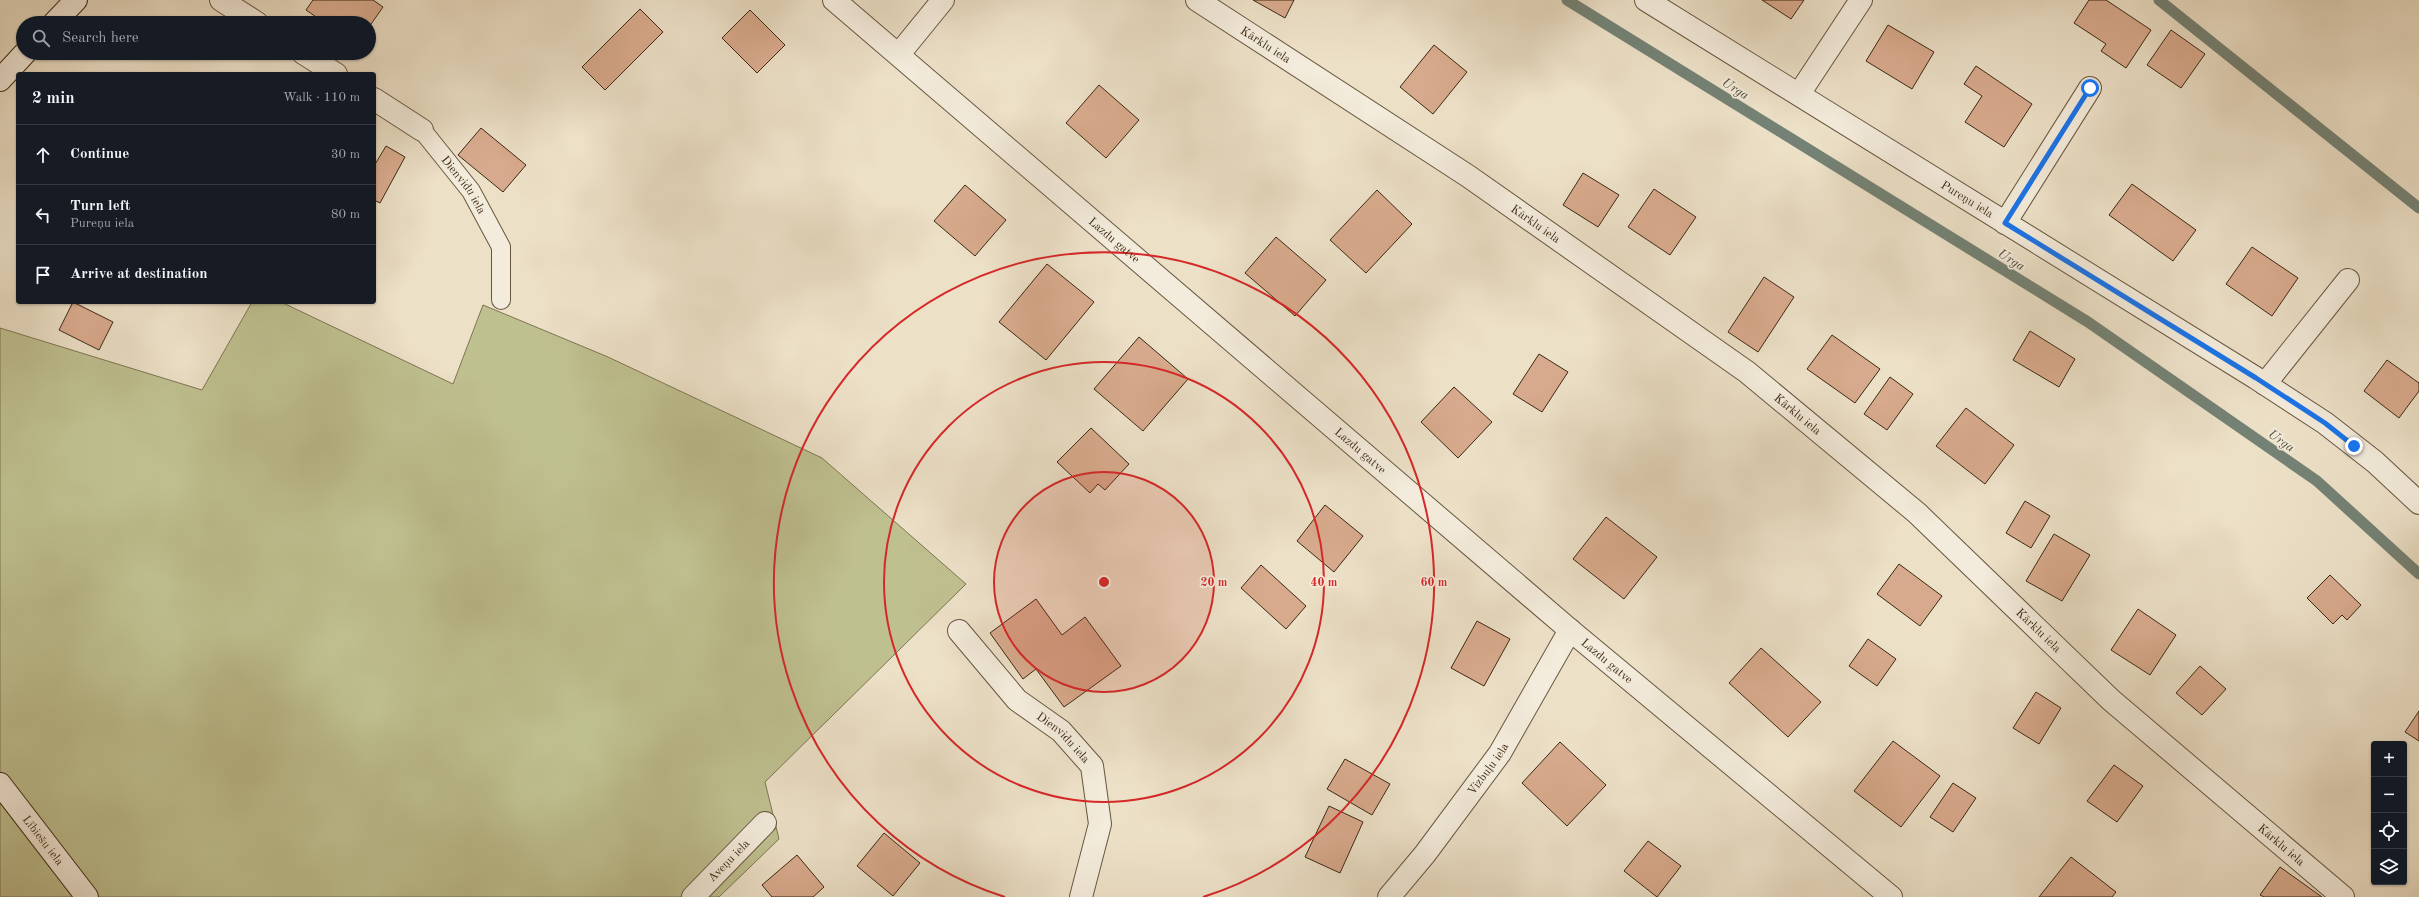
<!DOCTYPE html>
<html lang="en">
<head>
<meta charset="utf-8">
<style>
  body { margin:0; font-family:"Old Standard TT",serif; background:#242831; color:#f1f3f6 }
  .controls { position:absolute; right:12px; bottom:12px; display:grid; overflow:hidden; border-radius:4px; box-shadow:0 1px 3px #0004 }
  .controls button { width:36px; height:36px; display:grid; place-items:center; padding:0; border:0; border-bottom:1px solid #363941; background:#171b24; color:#f1f3f6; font:20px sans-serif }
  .stop { position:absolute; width:12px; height:12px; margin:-9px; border:3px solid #1a73e8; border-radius:50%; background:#fff }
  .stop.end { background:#1a73e8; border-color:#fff; box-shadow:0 1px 4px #0008 }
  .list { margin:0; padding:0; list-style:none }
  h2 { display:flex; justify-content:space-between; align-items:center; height:52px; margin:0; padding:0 16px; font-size:17px }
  h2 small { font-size:13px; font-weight:400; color:#9ea1a6 }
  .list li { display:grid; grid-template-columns:26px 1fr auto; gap:12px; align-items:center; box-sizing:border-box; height:60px; padding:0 16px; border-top:1px solid #363941 }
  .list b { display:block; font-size:15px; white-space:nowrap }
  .list p { margin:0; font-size:13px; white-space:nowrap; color:#9ea1a6 }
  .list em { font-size:13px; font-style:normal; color:#9ea1a6 }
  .icon { flex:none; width:22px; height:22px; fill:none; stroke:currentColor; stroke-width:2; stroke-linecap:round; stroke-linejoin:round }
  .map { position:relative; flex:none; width:2419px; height:897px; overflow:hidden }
  .search { position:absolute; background:#171b24; box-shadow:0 1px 3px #0004; left:16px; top:16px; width:360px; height:44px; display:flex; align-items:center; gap:10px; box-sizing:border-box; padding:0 14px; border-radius:22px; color:#9ea1a6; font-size:15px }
  .panel { position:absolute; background:#171b24; box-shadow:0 1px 3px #0004; left:16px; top:72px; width:360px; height:232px; border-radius:4px }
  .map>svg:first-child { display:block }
  .green { fill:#bfc090; stroke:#7e7452 }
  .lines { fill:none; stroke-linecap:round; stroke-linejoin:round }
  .stream { stroke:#748275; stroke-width:11 }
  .building { fill:#d8aa8d; stroke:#3c2913 }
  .lane-casing { stroke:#685740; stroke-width:20 }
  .street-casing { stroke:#685740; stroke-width:24 }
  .secondary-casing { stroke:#3c2913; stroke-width:24 }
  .lane { stroke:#f3ebdb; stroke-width:18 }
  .street { stroke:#f3ebdb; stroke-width:22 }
  .secondary { stroke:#f3ebdb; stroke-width:22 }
  .route { stroke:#1a73e8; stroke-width:5 }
  .ring { fill:none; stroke:#d62828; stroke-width:2 }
  .labels { text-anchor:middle; stroke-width:3.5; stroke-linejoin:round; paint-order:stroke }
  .street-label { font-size:12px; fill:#3c2913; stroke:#f3ebdb }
  .water-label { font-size:13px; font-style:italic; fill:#534e3c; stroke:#f3ebdb }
  .centre { fill:#d62828; stroke:#f3ebdb; stroke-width:2 }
  .ring-label { font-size:12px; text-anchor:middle; font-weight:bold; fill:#d62828; stroke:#f3ebdb; stroke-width:3.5; stroke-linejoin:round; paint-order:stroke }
</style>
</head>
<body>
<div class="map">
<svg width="2419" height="897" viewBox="0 0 2419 897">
  <rect width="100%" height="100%" fill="#ece0c7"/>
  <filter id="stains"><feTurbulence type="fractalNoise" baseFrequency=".005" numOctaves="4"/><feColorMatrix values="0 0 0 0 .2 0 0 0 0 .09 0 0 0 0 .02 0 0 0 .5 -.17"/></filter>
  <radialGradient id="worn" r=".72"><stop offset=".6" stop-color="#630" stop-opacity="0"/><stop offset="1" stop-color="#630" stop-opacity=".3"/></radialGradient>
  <!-- green -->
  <polygon class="green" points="252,302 281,302 453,384 483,305 608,357 822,458 966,584 765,782 779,839 719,897 0,897 0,328 202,390"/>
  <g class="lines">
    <!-- stream -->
    <g class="stream">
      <polyline points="1567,0 2088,322 2317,481 2419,574"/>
      <polyline points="2159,0 2419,208"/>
    </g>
  </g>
  <!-- building -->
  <g class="building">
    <polygon points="313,0 373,0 383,7 369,27 369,23 325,23 306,10"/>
    <polygon points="1253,0 1294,0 1285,18"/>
    <polygon points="1762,0 1804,0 1791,19"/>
    <polygon points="2089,0 2106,0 2151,30 2126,68 2101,51 2106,44 2074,23"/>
    <polygon points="640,9 663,32 605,90 582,67"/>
    <polygon points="750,10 785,45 757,73 722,38"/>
    <polygon points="1888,25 1934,52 1912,89 1866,61"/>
    <polygon points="2171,30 2205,54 2181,88 2147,65"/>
    <polygon points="1434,45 1467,72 1433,114 1400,87"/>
    <polygon points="1976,66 2032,104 2004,147 1965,122 1982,96 1964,84"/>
    <polygon points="1099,85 1139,120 1106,158 1066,123"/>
    <polygon points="481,128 526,165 503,192 458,155"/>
    <polygon points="386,146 405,157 380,203 374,200 374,166"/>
    <polygon points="1583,173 1619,195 1598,227 1563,205"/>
    <polygon points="2132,184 2196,230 2173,261 2109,215"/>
    <polygon points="965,185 1006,220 975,256 934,221"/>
    <polygon points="1654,189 1696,217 1670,255 1628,227"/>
    <polygon points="1377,190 1412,224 1366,273 1330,240"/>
    <polygon points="1276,237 1326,280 1295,316 1245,273"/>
    <polygon points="2252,247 2298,278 2272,316 2226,284"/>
    <polygon points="1047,264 1094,302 1046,360 999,322"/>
    <polygon points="1764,277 1794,297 1758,352 1728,332"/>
    <polygon points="73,302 113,322 99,350 59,330"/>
    <polygon points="2030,331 2075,359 2059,387 2013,360"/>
    <polygon points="1832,335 1880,369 1855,403 1807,369"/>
    <polygon points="1139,337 1188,379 1143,431 1094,389"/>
    <polygon points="1539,354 1568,372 1542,412 1513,394"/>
    <polygon points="2387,360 2419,383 2419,391 2399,418 2364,391"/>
    <polygon points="1890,377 1913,394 1887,430 1864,414"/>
    <polygon points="1454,387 1492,422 1458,458 1421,422"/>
    <polygon points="1966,408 2014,445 1985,484 1936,446"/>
    <polygon points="1091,428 1129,464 1105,490 1098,484 1090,493 1057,462"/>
    <polygon points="2025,501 2050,516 2031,548 2006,533"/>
    <polygon points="1325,505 1363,536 1334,572 1297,541"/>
    <polygon points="1606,517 1657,557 1624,599 1573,559"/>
    <polygon points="2054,534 2090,555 2062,601 2026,581"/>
    <polygon points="1899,564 1942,596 1920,626 1877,594"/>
    <polygon points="1261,565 1306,606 1286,629 1241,588"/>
    <polygon points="2330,575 2361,605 2347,620 2342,615 2333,624 2307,598"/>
    <polygon points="1036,599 1062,635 1085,617 1121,666 1064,707 1036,669 1023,679 990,633"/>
    <polygon points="2138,609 2176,635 2150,675 2111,650"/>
    <polygon points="1477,621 1510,639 1484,686 1451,668"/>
    <polygon points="1868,639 1896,659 1877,686 1849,666"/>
    <polygon points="1761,648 1821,702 1788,737 1729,683"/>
    <polygon points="2200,666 2226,689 2202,715 2176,693"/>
    <polygon points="2036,692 2061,708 2039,744 2013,728"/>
    <polygon points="2419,711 2419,741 2405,732"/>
    <polygon points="1893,741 1940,776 1901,827 1854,791"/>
    <polygon points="1560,742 1606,785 1567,826 1522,783"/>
    <polygon points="1345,759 1390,784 1372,815 1327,789"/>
    <polygon points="2114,765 2143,786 2117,822 2087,801"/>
    <polygon points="1953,783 1976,798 1953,832 1930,817"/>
    <polygon points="1329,806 1363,822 1340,873 1305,857"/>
    <polygon points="884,833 920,863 893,896 857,866"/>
    <polygon points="1648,841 1681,866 1657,897 1624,871"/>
    <polygon points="797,855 824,887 813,897 772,897 762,885"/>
    <polygon points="2071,857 2116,892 2112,897 2039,897"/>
    <polygon points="2280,867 2322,897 2264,897 2260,895"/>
  </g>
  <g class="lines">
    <defs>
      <g id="lane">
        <path id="s1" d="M422 130 471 191 501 247V300"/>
      </g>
      <g id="street">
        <polyline points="221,0 257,23"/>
        <path id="s2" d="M834 0 1570 630 1891 897"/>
        <path id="s3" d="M1197 0 1468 176 1747 372 1917 513 2111 700 2343 897"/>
        <path id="s4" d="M1646 0 2256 378 2325 423 2375 462 2419 503"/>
        <polyline points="303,53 336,74"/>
        <polyline points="899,54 943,0"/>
        <polyline points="1799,94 1861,0"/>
        <polyline points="374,99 422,130"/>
        <polyline points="2005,223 2090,88"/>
        <polyline points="2265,384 2348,280"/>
        <path id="s5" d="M959 631 1017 700 1061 731 1092 766 1100 824 1081 897"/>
        <path id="s6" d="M693 897 765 823"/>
        <path id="s7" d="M1389 897 1425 854 1500 753 1570 630"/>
      </g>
      <g id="secondary">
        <polyline points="54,23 76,0"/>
        <polyline points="0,80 25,53"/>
        <path id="s8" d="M0 784 87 897"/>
      </g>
    </defs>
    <!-- lane casing -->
    <use href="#lane" class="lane-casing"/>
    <!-- street casing -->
    <use href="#street" class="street-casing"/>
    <!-- secondary casing -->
    <use href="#secondary" class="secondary-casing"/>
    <!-- lane -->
    <use href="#lane" class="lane"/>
    <!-- street -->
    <use href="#street" class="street"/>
    <!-- secondary -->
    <use href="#secondary" class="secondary"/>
  </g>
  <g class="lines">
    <!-- route -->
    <polyline class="route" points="2090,88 2005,223 2256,378 2325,423 2354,446"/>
  </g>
  <!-- distance rings -->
  <circle cx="1104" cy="582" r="110" fill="#d62828" fill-opacity=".12"/>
  <g class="ring">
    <circle cx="1104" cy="582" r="110"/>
    <circle cx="1104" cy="582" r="220"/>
    <path d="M1005 897A330 330 0 1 1 1203 897"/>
  </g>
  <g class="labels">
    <!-- street labels -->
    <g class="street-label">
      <text dy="4" stroke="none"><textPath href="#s3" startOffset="82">Kārklu iela</textPath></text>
      <text dy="4" stroke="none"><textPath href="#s1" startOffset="69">Dienvidu iela</textPath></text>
      <text dy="4" stroke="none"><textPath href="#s4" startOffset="378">Pureņu iela</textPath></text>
      <text dy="4" stroke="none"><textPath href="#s3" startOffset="406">Kārklu iela</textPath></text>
      <text dy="4" stroke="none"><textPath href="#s2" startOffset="369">Lazdu gatve</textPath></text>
      <text dy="4" stroke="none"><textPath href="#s3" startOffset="730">Kārklu iela</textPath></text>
      <text dy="4" stroke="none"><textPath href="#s2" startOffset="693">Lazdu gatve</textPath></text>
      <text dy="4" stroke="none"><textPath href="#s3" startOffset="1054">Kārklu iela</textPath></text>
      <text dy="4" stroke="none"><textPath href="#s2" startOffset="1017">Lazdu gatve</textPath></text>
      <text dy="4" stroke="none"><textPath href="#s5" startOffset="150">Dienvidu iela</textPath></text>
      <text dy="4" stroke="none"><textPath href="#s7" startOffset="162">Vizbuļu iela</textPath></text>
      <text dy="4" stroke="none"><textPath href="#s8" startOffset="71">Lībiešu iela</textPath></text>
      <text dy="4" stroke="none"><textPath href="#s3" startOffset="1378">Kārklu iela</textPath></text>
      <text dy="4" stroke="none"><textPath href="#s6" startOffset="51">Aveņu iela</textPath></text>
    </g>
    <!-- water labels -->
    <g class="water-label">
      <text transform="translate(1736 88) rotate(32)" y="5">Urga</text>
      <text transform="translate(2012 259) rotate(32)" y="5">Urga</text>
      <text transform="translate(2282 440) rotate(35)" y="5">Urga</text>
    </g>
  </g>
  <circle cx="1104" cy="582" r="6" class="centre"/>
  <g class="ring-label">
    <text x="1214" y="586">20 m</text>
    <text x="1324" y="586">40 m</text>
    <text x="1434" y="586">60 m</text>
  </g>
  <rect width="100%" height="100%" filter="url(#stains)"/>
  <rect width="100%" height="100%" fill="url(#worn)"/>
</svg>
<div class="controls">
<button>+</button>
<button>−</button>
<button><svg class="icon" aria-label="locate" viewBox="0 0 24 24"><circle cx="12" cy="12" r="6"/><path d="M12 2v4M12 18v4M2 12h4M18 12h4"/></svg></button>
<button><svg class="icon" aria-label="layers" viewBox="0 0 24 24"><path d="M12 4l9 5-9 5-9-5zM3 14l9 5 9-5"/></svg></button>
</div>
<div class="stop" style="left:2090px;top:88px"></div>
<div class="stop end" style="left:2354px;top:446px"></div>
<div class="search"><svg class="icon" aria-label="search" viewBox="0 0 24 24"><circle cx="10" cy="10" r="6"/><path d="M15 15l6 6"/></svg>Search here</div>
<section class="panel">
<h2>2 min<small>Walk · 110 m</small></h2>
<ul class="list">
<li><svg class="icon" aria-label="ahead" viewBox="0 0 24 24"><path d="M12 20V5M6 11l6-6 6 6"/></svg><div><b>Continue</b></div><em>30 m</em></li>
<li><svg class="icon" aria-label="left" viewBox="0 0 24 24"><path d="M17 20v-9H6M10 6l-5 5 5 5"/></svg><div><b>Turn left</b><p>Pureņu iela</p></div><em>80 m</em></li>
<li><svg class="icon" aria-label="arrive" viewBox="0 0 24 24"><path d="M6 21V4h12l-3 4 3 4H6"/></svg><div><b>Arrive at destination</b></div></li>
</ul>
</section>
</div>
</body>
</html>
